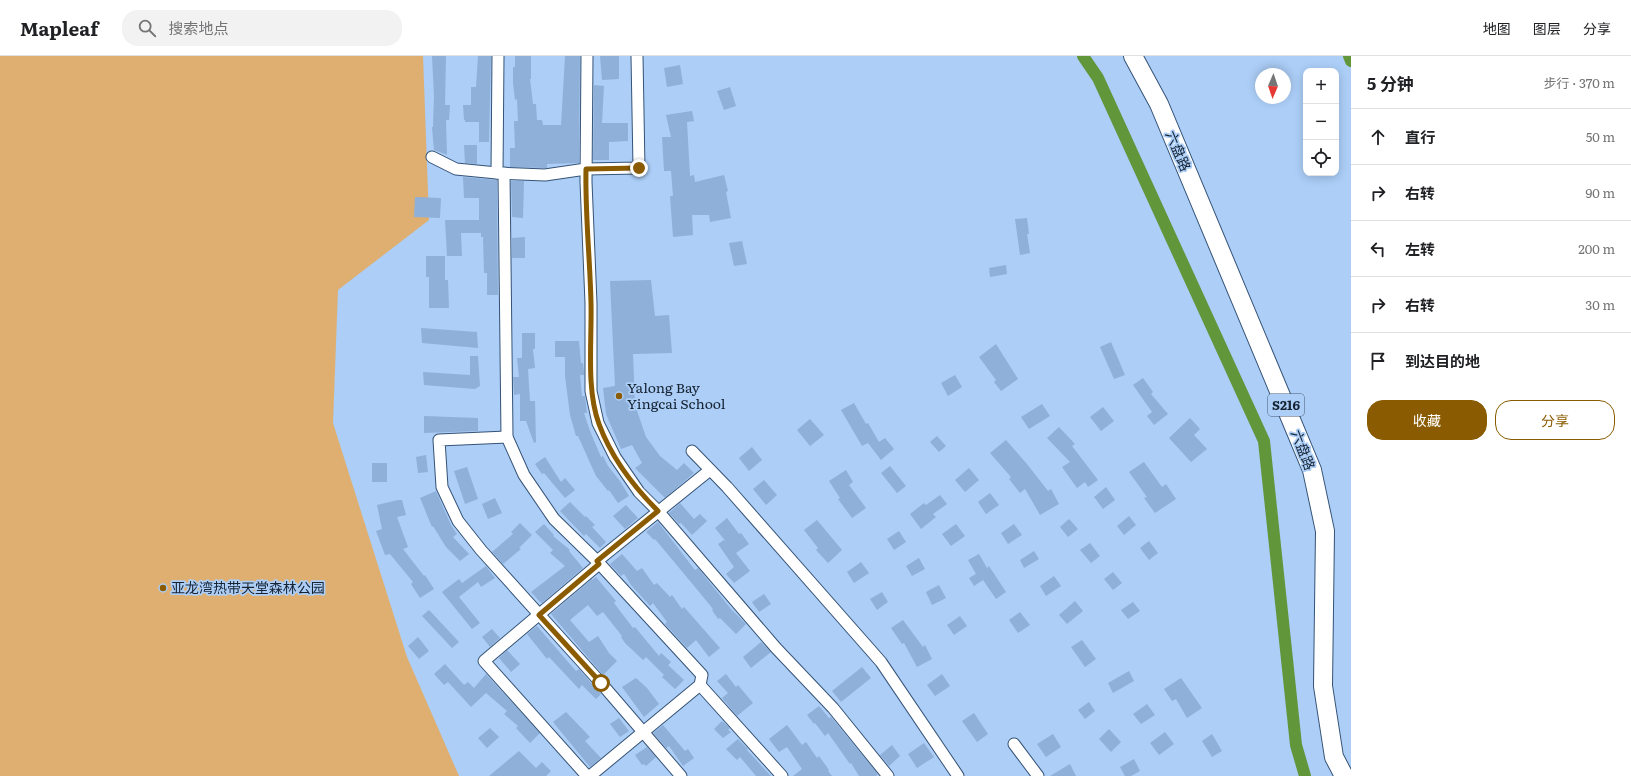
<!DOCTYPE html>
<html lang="zh">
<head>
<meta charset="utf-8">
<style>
  body { margin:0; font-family:Literata,"Noto Sans SC",serif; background:#f2f2f2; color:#202124 }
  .controls { position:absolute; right:12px; top:12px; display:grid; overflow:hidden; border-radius:8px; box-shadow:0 2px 10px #0003 }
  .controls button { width:36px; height:36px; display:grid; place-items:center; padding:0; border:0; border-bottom:1px solid #e0e0e0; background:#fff; color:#202124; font:20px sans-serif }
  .compass { position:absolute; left:1255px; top:12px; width:36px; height:36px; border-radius:50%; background:#fff; box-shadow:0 2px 10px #0003; rotate:182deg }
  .stop { position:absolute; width:12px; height:12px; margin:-9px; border:3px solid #8a5b00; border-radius:50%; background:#fff }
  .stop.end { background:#8a5b00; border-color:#fff; box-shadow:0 1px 4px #0008 }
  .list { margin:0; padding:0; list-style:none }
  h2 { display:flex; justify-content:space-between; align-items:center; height:52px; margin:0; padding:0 16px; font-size:17px }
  h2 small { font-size:13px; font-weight:400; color:#757577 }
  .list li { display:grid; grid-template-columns:26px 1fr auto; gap:12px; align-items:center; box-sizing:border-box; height:56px; padding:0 16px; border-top:1px solid #e0e0e0 }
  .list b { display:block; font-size:15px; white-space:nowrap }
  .list em { font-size:13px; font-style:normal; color:#757577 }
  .actions { display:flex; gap:8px; padding:12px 16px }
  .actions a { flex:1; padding:9px 0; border:1px solid #8a5b00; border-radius:16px; text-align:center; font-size:14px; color:#8a5b00 }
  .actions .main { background:#8a5b00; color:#fff }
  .icon { flex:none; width:22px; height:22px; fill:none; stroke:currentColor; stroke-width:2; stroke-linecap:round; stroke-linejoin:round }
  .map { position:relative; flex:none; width:1351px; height:720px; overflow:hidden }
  header { display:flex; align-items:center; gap:24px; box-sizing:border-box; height:56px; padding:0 20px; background:#fff; border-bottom:1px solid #e0e0e0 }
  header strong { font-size:19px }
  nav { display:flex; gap:22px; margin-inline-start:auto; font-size:14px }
  .search { width:280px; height:36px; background:#f2f2f2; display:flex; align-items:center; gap:10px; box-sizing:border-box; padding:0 14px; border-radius:16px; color:#757577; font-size:15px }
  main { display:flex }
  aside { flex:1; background:#fff }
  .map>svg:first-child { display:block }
  .green { fill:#deaf70 }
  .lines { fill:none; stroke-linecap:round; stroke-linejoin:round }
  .canal { stroke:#62963b; stroke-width:12 }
  .building { fill:#8fb0d8 }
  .street-casing { stroke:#355376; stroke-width:13 }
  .primary-casing { stroke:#355376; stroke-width:20 }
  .street { stroke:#fff; stroke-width:11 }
  .primary { stroke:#fff; stroke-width:18 }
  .route { stroke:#8a5b00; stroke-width:5 }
  .poi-dot { fill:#8a5b00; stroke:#accef7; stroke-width:1.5 }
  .labels { text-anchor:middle; stroke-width:3.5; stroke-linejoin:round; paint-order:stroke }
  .shield { fill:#accef7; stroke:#43566e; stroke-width:1 }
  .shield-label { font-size:13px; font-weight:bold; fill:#162333 }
  .street-label { font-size:14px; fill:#162333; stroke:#accef7 }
  .poi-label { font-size:14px; fill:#162333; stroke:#accef7; text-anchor:start }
</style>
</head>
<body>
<header>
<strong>Mapleaf</strong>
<div class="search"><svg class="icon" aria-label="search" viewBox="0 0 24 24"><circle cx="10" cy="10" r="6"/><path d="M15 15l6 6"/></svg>搜索地点</div>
<nav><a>地图</a><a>图层</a><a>分享</a></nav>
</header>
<main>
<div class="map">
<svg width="1351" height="720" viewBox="0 0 1351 720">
  <rect width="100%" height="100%" fill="#accef7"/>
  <!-- green -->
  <polygon class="green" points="0,0 423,0 429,164 338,234 333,367 407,601 459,720 0,720"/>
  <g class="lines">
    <!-- canal -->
    <g class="canal">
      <polyline points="1083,0 1098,22 1264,385 1296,689 1305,720"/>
      <polyline points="1349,0 1351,5"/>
    </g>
  </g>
  <!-- building -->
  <g class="building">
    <polygon points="432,0 446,0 445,49 450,49 449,64 446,64 447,99 434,94 432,71 433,71 434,40"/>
    <polygon points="478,0 491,0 489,86 479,86 479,66 465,66 465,64 464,64 463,49 471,49 471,31 476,31"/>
    <polygon points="515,0 531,0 531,23 530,23 533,48 536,48 537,64 542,64 543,69 561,69 565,0 580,0 579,107 547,108 547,112 545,112 510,111 510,92 515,92 514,65 518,65 517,43 515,44 513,27 513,11 515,11"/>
    <polygon points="600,0 619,0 619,23 602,24"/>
    <polygon points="680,9 683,28 667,31 664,12"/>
    <polygon points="594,29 604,30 602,67 628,67 628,85 609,86 609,104 593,104"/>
    <polygon points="730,31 736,50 724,54 717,35"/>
    <polygon points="692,55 694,65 687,66 690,120 694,119 695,126 724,119 728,135 726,136 731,162 710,166 709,159 692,159 693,179 673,181 670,140 673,140 671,115 664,115 662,81 671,81 666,59"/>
    <polygon points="464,89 477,89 477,108 465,107"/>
    <polygon points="463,121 497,124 498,239 487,239 487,217 484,217 483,181 481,181 481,177 461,177 462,200 447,200 445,164 479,164 479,142 464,142"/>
    <polygon points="511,125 524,125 523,162 512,161"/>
    <polygon points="415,141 441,142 440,162 414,161"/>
    <polygon points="1027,162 1029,178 1027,178 1030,197 1020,199 1015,163"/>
    <polygon points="525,181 525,202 512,202 512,182"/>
    <polygon points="742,185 747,208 734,210 729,187"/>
    <polygon points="426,200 445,200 445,224 448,224 449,252 429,252 429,221 426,221"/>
    <polygon points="1006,209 1007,218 990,221 989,212"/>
    <polygon points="651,224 655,260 669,259 672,297 633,298 635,349 646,381 660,400 677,414 684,407 694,417 665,442 635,412 642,407 632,389 621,393 606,358 603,332 615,330 610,225"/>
    <polygon points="421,272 477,276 478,292 422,287"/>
    <polygon points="522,277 535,277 535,293 533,293 535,312 528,313 530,345 535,345 536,386 534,387 526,365 520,365 520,338 514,339 513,321 519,321 517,302 522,302"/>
    <polygon points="555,285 579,285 581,307 583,307 584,316 584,319 580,319 582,340 585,340 587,357 584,357 590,375 601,401 603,400 608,410 620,425 629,440 618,447 609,434 608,435 596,420 578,380 576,380 570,359 565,320 565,301 555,301"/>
    <polygon points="1111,286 1125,319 1114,323 1100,291"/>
    <polygon points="996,288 1018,323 1001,335 994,326 996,324 979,301"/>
    <polygon points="470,300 478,300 480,330 475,333 424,329 423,316 470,319"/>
    <polygon points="955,319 962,331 948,340 941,327"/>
    <polygon points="1143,322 1153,336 1151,338 1168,358 1154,369 1147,360 1152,356 1133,329"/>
    <polygon points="854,347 866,368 868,367 879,386 885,382 894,393 881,404 868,387 862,390 841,354"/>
    <polygon points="1042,348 1050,360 1029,373 1021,361"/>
    <polygon points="1103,351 1114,365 1101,375 1090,361"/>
    <polygon points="424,360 478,362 478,375 424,377"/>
    <polygon points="1190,362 1200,373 1194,379 1207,393 1191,406 1169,382"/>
    <polygon points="810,363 824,379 810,390 797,374"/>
    <polygon points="1059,371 1075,388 1072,390 1098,424 1088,431 1085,426 1077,432 1062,411 1070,406 1047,382"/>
    <polygon points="937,380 946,390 939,396 930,386"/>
    <polygon points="1006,384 1027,408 1048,435 1051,433 1059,448 1040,459 1025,433 1020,437 1009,423 1011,421 990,397"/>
    <polygon points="752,391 762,404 749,415 739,402"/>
    <polygon points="426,399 428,416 418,417 416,401"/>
    <polygon points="545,401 561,426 565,422 575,434 565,442 544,417 542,418 535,408"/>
    <polygon points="1144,406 1162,431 1166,428 1176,443 1155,457 1144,442 1147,441 1129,416"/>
    <rect x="372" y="407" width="15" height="19"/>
    <polygon points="890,410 906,430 897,437 881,417"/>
    <polygon points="467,411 478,443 465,448 454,415"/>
    <polygon points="969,412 979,424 965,436 955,424"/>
    <polygon points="846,414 853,426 849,429 866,452 852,462 838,443 840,442 829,425"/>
    <polygon points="764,424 777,439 766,449 753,433"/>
    <polygon points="1106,431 1115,444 1103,453 1094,441"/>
    <polygon points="436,435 451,469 457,478 453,481 469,498 460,505 446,491 433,470 432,471 420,442"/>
    <polygon points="990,437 999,449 986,458 978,446"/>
    <polygon points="940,439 947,448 933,458 936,461 921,473 910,458 924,447 926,449"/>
    <polygon points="495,442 502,457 488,463 482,448"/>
    <polygon points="398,444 402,444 406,459 397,461 408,491 403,493 424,520 425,519 434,533 420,542 411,528 413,526 390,498 385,499 376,475 382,473 377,449"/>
    <polygon points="570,446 585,461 586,460 595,469 592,471 606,486 600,492 586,478 584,480 560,455"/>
    <polygon points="680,447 694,463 700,458 707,465 692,479 681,467 679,468 669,457"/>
    <polygon points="626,449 638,462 625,473 613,460"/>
    <polygon points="1129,460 1136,469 1124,479 1117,470"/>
    <polygon points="727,462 739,478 741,477 749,488 736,497 750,515 734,527 726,518 734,511 718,488 724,484 727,487 715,472"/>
    <polygon points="1069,463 1078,473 1068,481 1060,471"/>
    <polygon points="817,464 842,494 828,507 816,494 818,492 804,474"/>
    <polygon points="658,466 695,514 698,512 731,553 746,568 736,578 720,562 718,563 712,554 713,553 700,537 655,483 654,484 646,476"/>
    <polygon points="520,467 532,479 519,492 521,493 503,508 492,496 513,478 511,476"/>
    <polygon points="544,468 554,479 553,480 570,494 569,495 583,512 542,547 540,546 531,536 565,510 550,497 553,494 535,476"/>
    <polygon points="956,468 965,480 951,490 942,478"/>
    <polygon points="1014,468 1022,479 1008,488 1001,477"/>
    <polygon points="899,475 906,486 894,494 887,483"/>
    <polygon points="1149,485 1158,497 1149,504 1140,492"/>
    <polygon points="1090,487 1100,500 1091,507 1080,494"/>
    <polygon points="1034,495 1039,503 1024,512 1020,504"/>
    <polygon points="622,498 637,515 642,512 654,529 657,527 670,541 672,539 682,553 684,551 720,592 709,601 696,584 687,592 665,568 667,566 653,547 650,550 631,529 624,518 621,520 610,508"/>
    <polygon points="979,498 987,512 989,510 1006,536 996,543 983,524 974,530 969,522 976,518 968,504"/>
    <polygon points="919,502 925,513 912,520 906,510"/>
    <polygon points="861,506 869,517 854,527 847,516"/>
    <polygon points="486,510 495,522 481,531 478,526 459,541 480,567 472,573 442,536 459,523 462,527"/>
    <polygon points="1113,516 1122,527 1113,534 1104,523"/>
    <polygon points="1054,520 1061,530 1046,540 1040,530"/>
    <polygon points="596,521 616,545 614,547 633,572 635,571 659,600 661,597 671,606 668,609 684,624 675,633 662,621 664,619 646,601 643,604 625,587 621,581 622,580 603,556 597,560 588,549 570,564 589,586 598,580 609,597 617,605 603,619 551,558 592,523 592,524"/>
    <polygon points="939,529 946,542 932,549 926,536"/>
    <polygon points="882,536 888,546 877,554 870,543"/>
    <polygon points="764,538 771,548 759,556 752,546"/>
    <polygon points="1075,545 1083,555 1067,568 1059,559"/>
    <polygon points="1133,546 1140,555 1128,563 1121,554"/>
    <polygon points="429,554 459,586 452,592 422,560"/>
    <polygon points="1020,556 1030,569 1018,577 1009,564"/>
    <polygon points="960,560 967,570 954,579 947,569"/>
    <polygon points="903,564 923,591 925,589 932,603 917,611 904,587 902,588 891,572"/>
    <polygon points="537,570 576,615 579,613 601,638 596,643 582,629 579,633 549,601 547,603 527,578"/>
    <polygon points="492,573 500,582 490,591 482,581"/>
    <polygon points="418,581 429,595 419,603 408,590"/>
    <polygon points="1082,584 1096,603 1085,611 1071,591"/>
    <polygon points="761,586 771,596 751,612 743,601"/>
    <polygon points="507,594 520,608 511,616 499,602"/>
    <polygon points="445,608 464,629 468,626 474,632 486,618 540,677 530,687 516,672 518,670 504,658 507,655 486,637 471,651 448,626 444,629 434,618"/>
    <polygon points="862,611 871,622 841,646 832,635"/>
    <polygon points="1129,615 1134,625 1113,637 1108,627"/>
    <polygon points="726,618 736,631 738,629 753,647 737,660 722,642 728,637 717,625"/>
    <polygon points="942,618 950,630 935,640 927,629"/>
    <polygon points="636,622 647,632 659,648 644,661 622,631"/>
    <polygon points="1181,622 1202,652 1187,662 1176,643 1172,645 1164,633"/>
    <polygon points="1089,646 1095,655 1085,663 1078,654"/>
    <polygon points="1147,648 1155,659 1141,668 1133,658"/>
    <polygon points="819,650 829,662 831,661 878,718 876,720 859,720 851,707 850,708 828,677 825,680 815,667 814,668 807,659"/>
    <polygon points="566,656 590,681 585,685 601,702 590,711 553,666"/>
    <polygon points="974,657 988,678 977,686 962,665"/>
    <polygon points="619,662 629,675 620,681 610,668"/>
    <polygon points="722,665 730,672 728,674 731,676 723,682 714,673"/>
    <polygon points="663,669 685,695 688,693 694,702 683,710 669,690 666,692 653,677"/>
    <polygon points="787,669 802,689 806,686 817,702 819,700 829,714 828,715 832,720 793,720 802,713 787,691 779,696 769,683"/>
    <polygon points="490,672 499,681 487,692 478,682"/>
    <polygon points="1109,673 1121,686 1111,696 1099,683"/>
    <polygon points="1165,676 1174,688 1159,699 1150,687"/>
    <polygon points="1053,678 1061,691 1046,701 1037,688"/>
    <polygon points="1212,678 1222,695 1212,701 1202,685"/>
    <polygon points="738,683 748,693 747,694 771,720 756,720 740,701 737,704 726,693"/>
    <polygon points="924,687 934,701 917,712 908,698"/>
    <polygon points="892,689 900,700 889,710 880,699"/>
    <polygon points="647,691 656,701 646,710 644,708 642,709 635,699"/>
    <polygon points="519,695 536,712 542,706 551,715 546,720 489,720"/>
    <polygon points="1134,703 1140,715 1131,720 1125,720 1120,711"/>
    <polygon points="1070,708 1076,720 1050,720"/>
  </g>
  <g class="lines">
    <defs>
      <g id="street">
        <polyline points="587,0 586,126 591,247 591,335 598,367 615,401 639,436 658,455 776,592 833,652 888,720"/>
        <polyline points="432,101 456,113 497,117 545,119 586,113 639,112 637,0"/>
        <polyline points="497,117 498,0"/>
        <polyline points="504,117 507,381 524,419 554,463 597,505 710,414"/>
        <polyline points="507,381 439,384 442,431 458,465 481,494 601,627 681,720"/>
        <polyline points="692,395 727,431 881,606 958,720"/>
        <polyline points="597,505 702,619 700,629 782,720"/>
        <polyline points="1014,688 1038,720"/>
        <polyline points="587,720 484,605 599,508"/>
        <polyline points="590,720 700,629"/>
      </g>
      <polyline id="primary" points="1133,0 1159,48 1312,414 1325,475 1323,630 1334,701 1344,720"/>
    </defs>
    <!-- street casing -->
    <use href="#street" class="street-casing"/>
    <!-- primary casing -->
    <use href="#primary" class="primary-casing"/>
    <!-- street -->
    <use href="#street" class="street"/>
    <!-- primary -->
    <use href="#primary" class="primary"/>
  </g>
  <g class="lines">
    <!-- route -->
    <path class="route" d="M601 627 539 559 599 508 597 505 658 455C634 431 611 401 599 368 586 334 592 284 591 247 590 202 585 158 586 113L639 112"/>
  </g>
  <!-- markers -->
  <g class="poi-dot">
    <circle cx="619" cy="340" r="4"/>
    <circle cx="163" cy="532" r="4"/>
  </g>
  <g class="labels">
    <!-- shield labels -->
    <rect class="shield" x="1268" y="338" width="36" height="22" rx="3"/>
    <g class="shield-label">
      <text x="1286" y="354">S216</text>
    </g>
    <!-- street labels -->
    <g class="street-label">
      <text transform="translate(1178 95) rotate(67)" y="5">六盘路</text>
      <text transform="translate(1303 394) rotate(69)" y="5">六盘路</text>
    </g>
    <!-- poi labels -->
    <g class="poi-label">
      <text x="627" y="337">Yalong Bay<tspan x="627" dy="16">Yingcai School</tspan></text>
      <text x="171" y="537">亚龙湾热带天堂森林公园</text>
    </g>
  </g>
</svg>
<div class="controls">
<button>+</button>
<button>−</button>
<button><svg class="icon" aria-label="locate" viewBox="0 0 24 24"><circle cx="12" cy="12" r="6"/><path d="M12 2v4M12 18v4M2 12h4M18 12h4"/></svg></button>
</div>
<svg class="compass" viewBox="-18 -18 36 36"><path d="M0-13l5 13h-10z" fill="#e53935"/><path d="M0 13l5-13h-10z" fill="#757577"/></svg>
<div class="stop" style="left:601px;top:627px"></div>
<div class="stop end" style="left:639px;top:112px"></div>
</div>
<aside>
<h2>5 分钟<small>步行 · 370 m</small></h2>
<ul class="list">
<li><svg class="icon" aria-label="ahead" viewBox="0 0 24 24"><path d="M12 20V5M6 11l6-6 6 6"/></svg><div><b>直行</b></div><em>50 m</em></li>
<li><svg class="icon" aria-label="right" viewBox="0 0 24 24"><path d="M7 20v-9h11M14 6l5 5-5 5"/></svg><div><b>右转</b></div><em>90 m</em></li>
<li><svg class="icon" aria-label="left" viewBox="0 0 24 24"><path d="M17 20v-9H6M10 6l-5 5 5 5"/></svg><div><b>左转</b></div><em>200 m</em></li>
<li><svg class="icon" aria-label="right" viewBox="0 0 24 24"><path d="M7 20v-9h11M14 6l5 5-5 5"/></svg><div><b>右转</b></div><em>30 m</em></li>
<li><svg class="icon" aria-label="arrive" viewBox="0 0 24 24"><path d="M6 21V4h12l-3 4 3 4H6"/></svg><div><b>到达目的地</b></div></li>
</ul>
<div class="actions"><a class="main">收藏</a><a>分享</a></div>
</aside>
</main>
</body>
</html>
